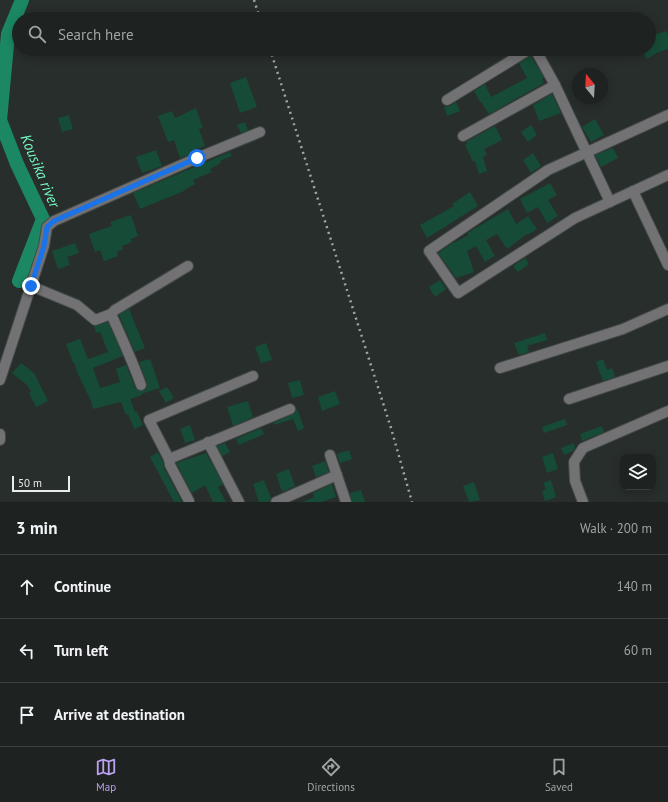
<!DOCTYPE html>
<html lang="en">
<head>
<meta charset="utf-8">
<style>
  body { margin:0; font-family:"PT Sans",sans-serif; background:#262a29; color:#f1f3f6 }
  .controls { position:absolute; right:12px; bottom:12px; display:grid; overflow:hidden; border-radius:8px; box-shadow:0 2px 10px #0003 }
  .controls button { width:36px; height:36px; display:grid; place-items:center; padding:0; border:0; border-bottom:1px solid #3c3f3e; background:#1e2220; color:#f1f3f6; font:20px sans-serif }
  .compass { position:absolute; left:572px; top:68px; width:36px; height:36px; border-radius:50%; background:#1e2220; box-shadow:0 2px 10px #0003; rotate:342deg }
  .scale { position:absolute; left:12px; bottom:10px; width:58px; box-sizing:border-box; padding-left:4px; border:2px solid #e8ecea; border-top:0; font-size:11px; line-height:14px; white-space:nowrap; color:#e8ecea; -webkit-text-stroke:3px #282e2b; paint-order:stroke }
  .stop { position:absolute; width:12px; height:12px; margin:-9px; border:3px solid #1a73e8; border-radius:50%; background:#fff }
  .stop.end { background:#1a73e8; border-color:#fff; box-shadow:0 1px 4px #0008 }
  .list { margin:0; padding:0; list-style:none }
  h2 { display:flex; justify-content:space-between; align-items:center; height:52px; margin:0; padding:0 16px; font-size:17px }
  h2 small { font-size:13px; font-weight:400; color:#a1a4a5 }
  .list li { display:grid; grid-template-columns:26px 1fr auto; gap:12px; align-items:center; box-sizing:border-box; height:64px; padding:0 16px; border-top:1px solid #3c3f3e }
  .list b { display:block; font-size:15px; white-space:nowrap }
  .list em { font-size:13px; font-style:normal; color:#a1a4a5 }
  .icon { flex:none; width:22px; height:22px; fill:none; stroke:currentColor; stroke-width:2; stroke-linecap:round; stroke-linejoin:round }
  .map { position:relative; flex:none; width:668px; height:502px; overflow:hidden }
  .search { position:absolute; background:#1e2220; box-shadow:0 2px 10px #0003; left:12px; right:12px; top:12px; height:44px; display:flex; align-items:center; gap:10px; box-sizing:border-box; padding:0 14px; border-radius:22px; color:#a1a4a5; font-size:15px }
  .sheet { height:244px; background:#1e2220 }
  nav { display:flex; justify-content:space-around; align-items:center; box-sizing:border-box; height:56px; border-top:1px solid #3c3f3e; background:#1e2220; font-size:11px; color:#a1a4a5 }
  nav a { display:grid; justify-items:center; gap:2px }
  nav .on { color:#bca0f2 }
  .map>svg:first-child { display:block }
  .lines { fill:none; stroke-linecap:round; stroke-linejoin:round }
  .river { stroke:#1b8863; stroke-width:14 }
  .building { fill:#164b37 }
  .minor-casing { stroke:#434946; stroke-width:12 }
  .minor { stroke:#727174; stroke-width:10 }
  .rail { stroke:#a1a5a3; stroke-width:2.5; stroke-dasharray:2 4; stroke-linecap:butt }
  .route { stroke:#1a73e8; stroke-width:5 }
  .labels { text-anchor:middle; stroke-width:3.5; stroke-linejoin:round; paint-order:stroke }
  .water-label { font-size:15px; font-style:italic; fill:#76fbc5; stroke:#282e2b }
</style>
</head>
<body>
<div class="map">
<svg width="668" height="502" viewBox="0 0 668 502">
  <rect width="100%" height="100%" fill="#282e2b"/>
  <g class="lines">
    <!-- river -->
    <g class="river">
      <polyline points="0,120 17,164 43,219 19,281"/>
      <polyline points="0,120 8,34 22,0"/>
    </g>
  </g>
  <!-- building -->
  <g class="building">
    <polygon points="666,31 668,35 668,49 656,53 647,59 641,49 649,49 649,45 655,41 653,35"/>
    <polygon points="531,56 544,78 542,79 544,83 489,114 481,102 480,102 474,91 485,84 491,97 527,78 519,63"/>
    <polygon points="246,77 257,107 240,113 230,83"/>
    <polygon points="552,94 561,113 539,121 533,105"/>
    <polygon points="456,102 460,111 447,116 444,107 450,106"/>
    <polygon points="196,108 203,128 199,129 205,146 190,151 191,154 180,158 174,140 168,142 158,116 172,111 175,118"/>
    <polygon points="69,115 73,129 62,132 58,118"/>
    <polygon points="595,119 604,135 591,142 582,127"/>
    <polygon points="245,122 248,130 241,133 237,125"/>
    <polygon points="531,125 537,135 528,142 521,132"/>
    <polygon points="495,126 502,140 484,149 487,155 483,157 487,171 479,174 475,161 473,162 465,145 467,144 466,142"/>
    <polygon points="613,148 618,158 601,167 595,155"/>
    <polygon points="156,150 162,166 142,173 136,157"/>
    <polygon points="230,152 232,156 220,161 221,163 210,169 212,172 193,180 195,184 184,190 184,191 140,209 133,193"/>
    <polygon points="533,153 541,166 531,173 523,160"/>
    <polygon points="550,183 557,195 548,200 558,216 547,223 538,207 527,213 520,199"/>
    <polygon points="470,192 478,206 427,238 420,225 454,206 452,204"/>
    <polygon points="508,209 516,224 528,216 537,229 528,235 527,234 507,249 497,234 486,240 495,256 485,262 476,246 467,251 474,272 456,278 438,253 451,244 469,235 467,233"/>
    <polygon points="131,215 138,236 131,239 132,242 122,246 123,249 117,252 118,256 104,261 100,250 95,252 89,234 112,226 110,222"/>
    <polygon points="75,243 79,253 67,257 70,265 58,269 52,251"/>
    <polygon points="525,258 529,264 518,272 513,266"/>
    <polygon points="440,280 446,289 435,297 429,287"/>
    <polygon points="129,309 145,348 135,352 119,315"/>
    <polygon points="108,322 123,356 93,368 100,388 120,382 116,369 126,365 135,388 140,391 144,391 146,389 147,383 139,362 150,359 160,388 141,394 142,395 130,399 135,412 137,412 143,425 134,429 128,414 126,415 121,402 93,409 91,401 77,372 74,362 73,363 66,344 80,339 88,359 108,352 100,332 96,333 94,326"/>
    <polygon points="545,333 547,340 527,346 529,352 519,355 514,343"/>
    <polygon points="266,343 272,360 261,363 255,347"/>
    <polygon points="603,359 607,370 612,368 615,377 603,381 596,362"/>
    <polygon points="21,363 34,373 48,401 36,407 29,393 31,392 27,385 12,373"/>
    <polygon points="300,380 304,395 292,398 288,383"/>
    <polygon points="167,387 174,398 166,403 159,391"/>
    <polygon points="335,391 340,404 322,411 318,397"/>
    <polygon points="248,401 253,417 233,426 227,407"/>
    <polygon points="297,408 304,428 298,431 293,419 274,425 273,423 295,413"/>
    <polygon points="565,419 567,425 544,433 542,427"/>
    <polygon points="190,425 195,440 185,443 180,429"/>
    <polygon points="602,426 604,432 582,441 580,434"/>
    <polygon points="261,428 264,434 239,445 236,439"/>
    <polygon points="225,443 230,452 222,456 217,446"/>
    <polygon points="574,443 575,448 573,451 564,455 561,448"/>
    <polygon points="349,450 352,459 340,463 337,454"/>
    <polygon points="157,453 158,453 163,461 164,468 182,502 174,502 150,457"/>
    <polygon points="206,453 223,484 218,487 226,502 213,502 205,485 192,493 176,463"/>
    <polygon points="553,453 558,469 547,473 542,457"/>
    <polygon points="325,461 329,472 316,477 312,466"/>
    <polygon points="289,469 295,486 282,492 276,474"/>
    <polygon points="264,480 271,498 270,501 267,502 259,502 253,484"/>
    <polygon points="551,480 556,497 545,501 542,491 546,489 543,483"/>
    <polygon points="474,482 480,500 469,502 463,486"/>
    <polygon points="332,484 336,497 321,502 303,502 314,497 313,493"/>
    <polygon points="361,490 365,502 352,502 350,493"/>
  </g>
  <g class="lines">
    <defs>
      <g id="minor">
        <polyline points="535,49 555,85 610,202"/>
        <polyline points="447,100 530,49"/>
        <polyline points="668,115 548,170 429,251 458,293 575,218 668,175"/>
        <polyline points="463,136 555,85"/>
        <polyline points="633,191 668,265"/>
        <polyline points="31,286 77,305 95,320 111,314 115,310 188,266"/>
        <path d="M111 314C122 338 132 360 141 385"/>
        <polyline points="500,368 623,329 668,309"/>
        <polyline points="0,380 44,246 47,227 54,221 197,158 260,132"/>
        <polyline points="569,399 668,366"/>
        <polyline points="0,434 0,440"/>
        <polyline points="208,442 239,502"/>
        <polyline points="330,455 346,502"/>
        <polyline points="169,459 290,409"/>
        <polyline points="189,501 170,465 169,459 149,420 253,376"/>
        <polyline points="276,502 337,475"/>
        <polyline points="583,502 575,481 574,462 583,448 668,411"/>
      </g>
    </defs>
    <!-- minor casing -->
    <use href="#minor" class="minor-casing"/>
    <!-- minor -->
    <use href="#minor" class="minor"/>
    <!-- rail -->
    <g class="rail">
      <polyline points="254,0 260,19"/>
      <polyline points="270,49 391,428 412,502"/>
    </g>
  </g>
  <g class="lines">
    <!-- route -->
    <polyline class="route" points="31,286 44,246 47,227 54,221 197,158"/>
  </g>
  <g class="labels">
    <!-- water labels -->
    <g class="water-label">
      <text transform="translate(40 171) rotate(67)" y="5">Kousika river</text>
    </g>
  </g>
</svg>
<div class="controls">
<button><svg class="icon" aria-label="layers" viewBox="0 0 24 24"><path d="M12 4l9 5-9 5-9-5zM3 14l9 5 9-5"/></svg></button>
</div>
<svg class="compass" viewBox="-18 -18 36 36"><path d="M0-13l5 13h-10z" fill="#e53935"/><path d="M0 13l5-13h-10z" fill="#a1a4a5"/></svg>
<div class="scale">50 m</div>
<div class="stop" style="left:197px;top:158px"></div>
<div class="stop end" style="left:31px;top:286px"></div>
<div class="search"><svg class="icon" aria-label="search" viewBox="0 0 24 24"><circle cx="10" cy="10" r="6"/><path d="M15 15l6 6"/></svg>Search here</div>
</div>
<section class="sheet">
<h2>3 min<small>Walk · 200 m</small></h2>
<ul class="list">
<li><svg class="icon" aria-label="ahead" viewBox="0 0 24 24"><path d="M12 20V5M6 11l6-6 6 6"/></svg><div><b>Continue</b></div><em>140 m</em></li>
<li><svg class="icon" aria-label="left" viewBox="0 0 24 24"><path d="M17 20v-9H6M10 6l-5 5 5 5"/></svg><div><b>Turn left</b></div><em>60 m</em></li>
<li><svg class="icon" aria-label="arrive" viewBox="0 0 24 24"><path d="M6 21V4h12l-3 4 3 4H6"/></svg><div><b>Arrive at destination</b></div></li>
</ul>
</section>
<nav>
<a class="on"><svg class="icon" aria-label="map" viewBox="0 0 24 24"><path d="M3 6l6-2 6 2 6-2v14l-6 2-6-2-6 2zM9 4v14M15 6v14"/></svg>Map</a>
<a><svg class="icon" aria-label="directions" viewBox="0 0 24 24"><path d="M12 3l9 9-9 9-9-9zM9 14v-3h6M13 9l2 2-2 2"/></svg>Directions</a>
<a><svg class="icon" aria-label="saved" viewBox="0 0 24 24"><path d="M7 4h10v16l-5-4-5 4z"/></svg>Saved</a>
</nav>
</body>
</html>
